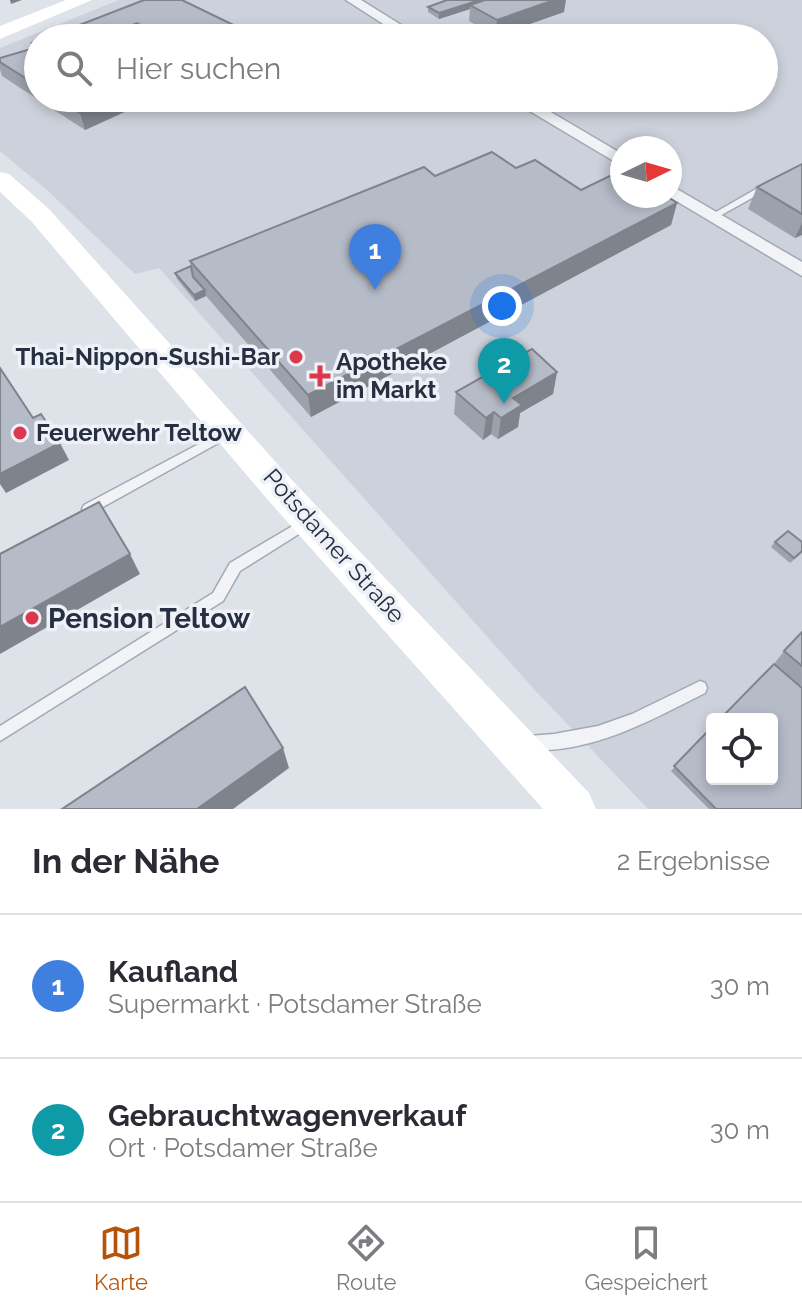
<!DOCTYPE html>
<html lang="de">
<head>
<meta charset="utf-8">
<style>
  body { margin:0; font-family:Raleway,sans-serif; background:#f7f7f7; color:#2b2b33 }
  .controls { position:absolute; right:24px; bottom:24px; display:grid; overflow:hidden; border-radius:8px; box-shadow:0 4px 12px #0003 }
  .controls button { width:72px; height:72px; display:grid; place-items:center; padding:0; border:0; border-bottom:2px solid #e1e1e2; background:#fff; color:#2b2b33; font:40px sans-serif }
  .compass { position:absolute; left:610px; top:136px; width:72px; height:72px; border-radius:50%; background:#fff; box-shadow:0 4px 12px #0003; rotate:85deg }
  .you { position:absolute; left:502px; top:306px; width:28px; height:28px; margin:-20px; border:6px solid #fff; border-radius:50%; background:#1a73e8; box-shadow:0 0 0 12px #1a73e833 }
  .badge { display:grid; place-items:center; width:52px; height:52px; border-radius:50%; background:#b45309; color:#fff; font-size:26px; font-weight:700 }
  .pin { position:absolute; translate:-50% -66px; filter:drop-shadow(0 2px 4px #0008) }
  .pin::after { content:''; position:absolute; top:42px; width:28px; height:24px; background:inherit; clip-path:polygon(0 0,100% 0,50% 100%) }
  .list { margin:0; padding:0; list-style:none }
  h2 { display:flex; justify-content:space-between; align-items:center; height:104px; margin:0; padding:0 32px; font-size:34px }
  h2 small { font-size:26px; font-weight:400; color:#7c7c81 }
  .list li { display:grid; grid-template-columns:52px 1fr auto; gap:24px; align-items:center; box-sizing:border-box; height:144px; padding:0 32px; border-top:2px solid #e1e1e2 }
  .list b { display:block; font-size:30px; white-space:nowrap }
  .list p { margin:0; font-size:26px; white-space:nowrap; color:#7c7c81 }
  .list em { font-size:26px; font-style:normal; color:#7c7c81 }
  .icon { flex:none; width:44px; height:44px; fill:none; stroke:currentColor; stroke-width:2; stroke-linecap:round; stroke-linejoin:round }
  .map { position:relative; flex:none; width:802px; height:809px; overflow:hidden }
  .search { position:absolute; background:#fff; box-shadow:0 4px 12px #0003; left:24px; right:24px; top:24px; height:88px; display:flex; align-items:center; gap:20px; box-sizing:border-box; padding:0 28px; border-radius:44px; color:#7c7c81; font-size:30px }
  .sheet { height:392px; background:#fff }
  nav { display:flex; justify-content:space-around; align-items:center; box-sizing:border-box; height:112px; border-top:2px solid #e1e1e2; background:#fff; font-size:22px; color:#7c7c81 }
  nav a { display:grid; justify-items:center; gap:4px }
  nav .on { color:#b45309 }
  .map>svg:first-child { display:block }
  .built { fill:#ccd1db; fill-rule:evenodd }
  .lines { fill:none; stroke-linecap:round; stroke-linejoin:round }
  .lane-casing { stroke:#a3a9b4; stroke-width:3 }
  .street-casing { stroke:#a3a9b4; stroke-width:3 }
  .lane { fill:#f1f3f7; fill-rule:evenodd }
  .street { fill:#f1f3f7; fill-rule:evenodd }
  .secondary { fill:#fff; fill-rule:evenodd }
  .wall { fill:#9ca1ab }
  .shaded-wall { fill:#7f838b }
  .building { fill:#b5bbc7; stroke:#7f838b; stroke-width:2 }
  .poi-dot { fill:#db374d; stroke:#eef1f7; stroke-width:3 }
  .labels { text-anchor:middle; stroke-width:7; stroke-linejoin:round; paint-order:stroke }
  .poi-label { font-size:24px; font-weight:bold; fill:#263042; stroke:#eef1f7; text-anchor:start }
  .street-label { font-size:24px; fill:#263042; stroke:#eef1f7 }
  .near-poi-label { font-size:28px; font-weight:bold; fill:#263042; stroke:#eef1f7; text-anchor:start }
</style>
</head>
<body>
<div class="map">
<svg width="802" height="809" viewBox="0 0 802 809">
  <rect width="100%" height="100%" fill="#dee2e9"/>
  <!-- built -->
  <path class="built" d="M119 0H802V809H648L532 687 159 268 135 274 47 190 0 151V48ZM38 38H764V98H38ZM622 148H670V196H622ZM712 719H772V779H712Z"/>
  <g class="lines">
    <defs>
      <g id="lane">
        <polygon points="765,184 768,185 768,189 716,218 713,219 709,216"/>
        <polygon points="227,429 231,430 233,433 231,436 92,513 88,514 84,513 82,509 84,505"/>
        <polygon points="306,518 310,519 312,523 310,527 240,571 223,601 0,741 0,726 213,593 230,563"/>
        <path d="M700 681 705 683 707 688 705 693C655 718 604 747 547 750 539 750 531 751 523 748L521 743 523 738 528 736 554 734 598 726 632 714Z"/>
      </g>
      <g id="street">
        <polygon points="346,0 361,0 422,38 405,38"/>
        <polygon points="508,98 527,98 622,154 622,166"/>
        <polygon points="670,185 802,262 802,276 668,196"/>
      </g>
    </defs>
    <!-- lane casing -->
    <use href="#lane" class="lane-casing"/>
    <!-- street casing -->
    <use href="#street" class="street-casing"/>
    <!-- lane -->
    <use href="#lane" class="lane"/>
    <!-- street -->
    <use href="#street" class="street"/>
    <!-- secondary -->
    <g class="secondary">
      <polygon points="66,0 92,0 0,39 0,26"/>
      <polygon points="0,172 9,174 49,209 291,479 589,793 596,809 543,809 267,499 31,221 0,192"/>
    </g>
  </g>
  <!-- wall -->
  <g class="wall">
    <polygon points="144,0 254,38 46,38"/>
    <polygon points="481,0 481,1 564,12 495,36 469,21 470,9 439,19 428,12 428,7"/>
    <polygon points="38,41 38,98 155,98 85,130 2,76 0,69 0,58 34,48 32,43"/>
    <polygon points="802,164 802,235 795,238 748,209 757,187"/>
    <polygon points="516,168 581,190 677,203 671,225 311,417 206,296 195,301 177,279 175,273 191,266 190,261 435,176"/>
    <polygon points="557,372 553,394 520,413 518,427 498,439 491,434 483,440 454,414 456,392"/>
    <polygon points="775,542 802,542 802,553 790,563 771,547"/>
    <polygon points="802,632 802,809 709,809 671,771 774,664 784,651"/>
  </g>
  <!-- shaded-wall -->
  <g class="shaded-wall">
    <polygon points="10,0 22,0 11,4"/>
    <polygon points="481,0 481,5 470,5 470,9 439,19 439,13"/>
    <polygon points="554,0 566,0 564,12 495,36 497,20"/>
    <polygon points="137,23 141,38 101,38"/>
    <polygon points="113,98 155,98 85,130 80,113"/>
    <polygon points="677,203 671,225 311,417 308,395"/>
    <polygon points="802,223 802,235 795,238"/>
    <polygon points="205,290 206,296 195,301 194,295"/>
    <polygon points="557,372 553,394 520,413 518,427 498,439 501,418 513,398"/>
    <polygon points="494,412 491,434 483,440 486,418"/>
    <polygon points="60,443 69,460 6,493 0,484 0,474"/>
    <polygon points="130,554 140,574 0,654 0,627"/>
    <polygon points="283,748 289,768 233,809 197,809"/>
  </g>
  <!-- building -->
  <g class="building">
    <polygon points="144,0 182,0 254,35 247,38 165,38 137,23 101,38 46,38"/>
    <polygon points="447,0 480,0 439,13 428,7"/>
    <polygon points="485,0 554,0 497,20 470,5"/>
    <polygon points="38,41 38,86 0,62 0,58 38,47 32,43"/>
    <polygon points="57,98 113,98 80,113"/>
    <polygon points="492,152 516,168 535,160 581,190 622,170 622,196 666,196 677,203 308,395 190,261 424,167 435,176"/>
    <polygon points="802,164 802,214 757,187"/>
    <polygon points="191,266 193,277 205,290 194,295 175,273"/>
    <polygon points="532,349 557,372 513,398 522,405 501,418 494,412 486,418 456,392"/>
    <polygon points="0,368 33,418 41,414 60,443 0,474"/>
    <polygon points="99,502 130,554 0,627 0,554"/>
    <polygon points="788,531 802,542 802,551 794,558 775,542"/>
    <polygon points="802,632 802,666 784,651"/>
    <polygon points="774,664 802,688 802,809 716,809 674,766 712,727 712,779 772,779 772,719 720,719"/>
    <polygon points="245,687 283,748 197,809 62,809"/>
  </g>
  <!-- markers -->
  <g class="poi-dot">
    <circle cx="296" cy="357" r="8"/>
    <path d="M316 364h8v8h8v8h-8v8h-8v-8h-8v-8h8z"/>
    <circle cx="20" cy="433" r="8"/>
    <circle cx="32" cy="618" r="8"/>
  </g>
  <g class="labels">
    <!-- poi labels -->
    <g class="poi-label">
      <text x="280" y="365" text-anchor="end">Thai-Nippon-Sushi-Bar</text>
      <text x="336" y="370">Apotheke<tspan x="336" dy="28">im Markt</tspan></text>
      <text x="36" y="441">Feuerwehr Teltow</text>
    </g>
    <!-- street labels -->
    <g class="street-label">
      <text transform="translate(334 546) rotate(48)" y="8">Potsdamer Straße</text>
    </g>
    <!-- near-poi labels -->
    <g class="near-poi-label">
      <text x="48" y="628">Pension Teltow</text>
    </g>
  </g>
</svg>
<div class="controls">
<button><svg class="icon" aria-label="locate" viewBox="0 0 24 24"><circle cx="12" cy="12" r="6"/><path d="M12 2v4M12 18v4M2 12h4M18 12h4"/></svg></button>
</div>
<svg class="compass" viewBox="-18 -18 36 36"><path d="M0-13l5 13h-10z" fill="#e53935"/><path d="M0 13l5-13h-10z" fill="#7c7c81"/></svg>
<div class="you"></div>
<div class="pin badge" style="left:375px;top:290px;background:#3f7fe0">1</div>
<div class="pin badge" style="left:504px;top:404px;background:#0f9aa8">2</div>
<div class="search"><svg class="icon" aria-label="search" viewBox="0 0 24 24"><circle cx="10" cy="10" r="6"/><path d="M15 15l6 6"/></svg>Hier suchen</div>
</div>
<section class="sheet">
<h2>In der Nähe<small>2 Ergebnisse</small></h2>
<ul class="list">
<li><span class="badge" style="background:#3f7fe0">1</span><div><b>Kaufland</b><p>Supermarkt · Potsdamer Straße</p></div><em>30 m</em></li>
<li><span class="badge" style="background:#0f9aa8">2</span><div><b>Gebrauchtwagenverkauf</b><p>Ort · Potsdamer Straße</p></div><em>30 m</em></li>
</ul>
</section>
<nav>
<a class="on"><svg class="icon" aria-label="map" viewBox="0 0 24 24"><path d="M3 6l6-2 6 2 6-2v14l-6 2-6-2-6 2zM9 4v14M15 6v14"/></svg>Karte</a>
<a><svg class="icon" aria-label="directions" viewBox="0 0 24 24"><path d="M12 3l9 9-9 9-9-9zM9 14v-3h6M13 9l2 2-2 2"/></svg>Route</a>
<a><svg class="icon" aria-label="saved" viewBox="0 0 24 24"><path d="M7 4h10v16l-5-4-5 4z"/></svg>Gespeichert</a>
</nav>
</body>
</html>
